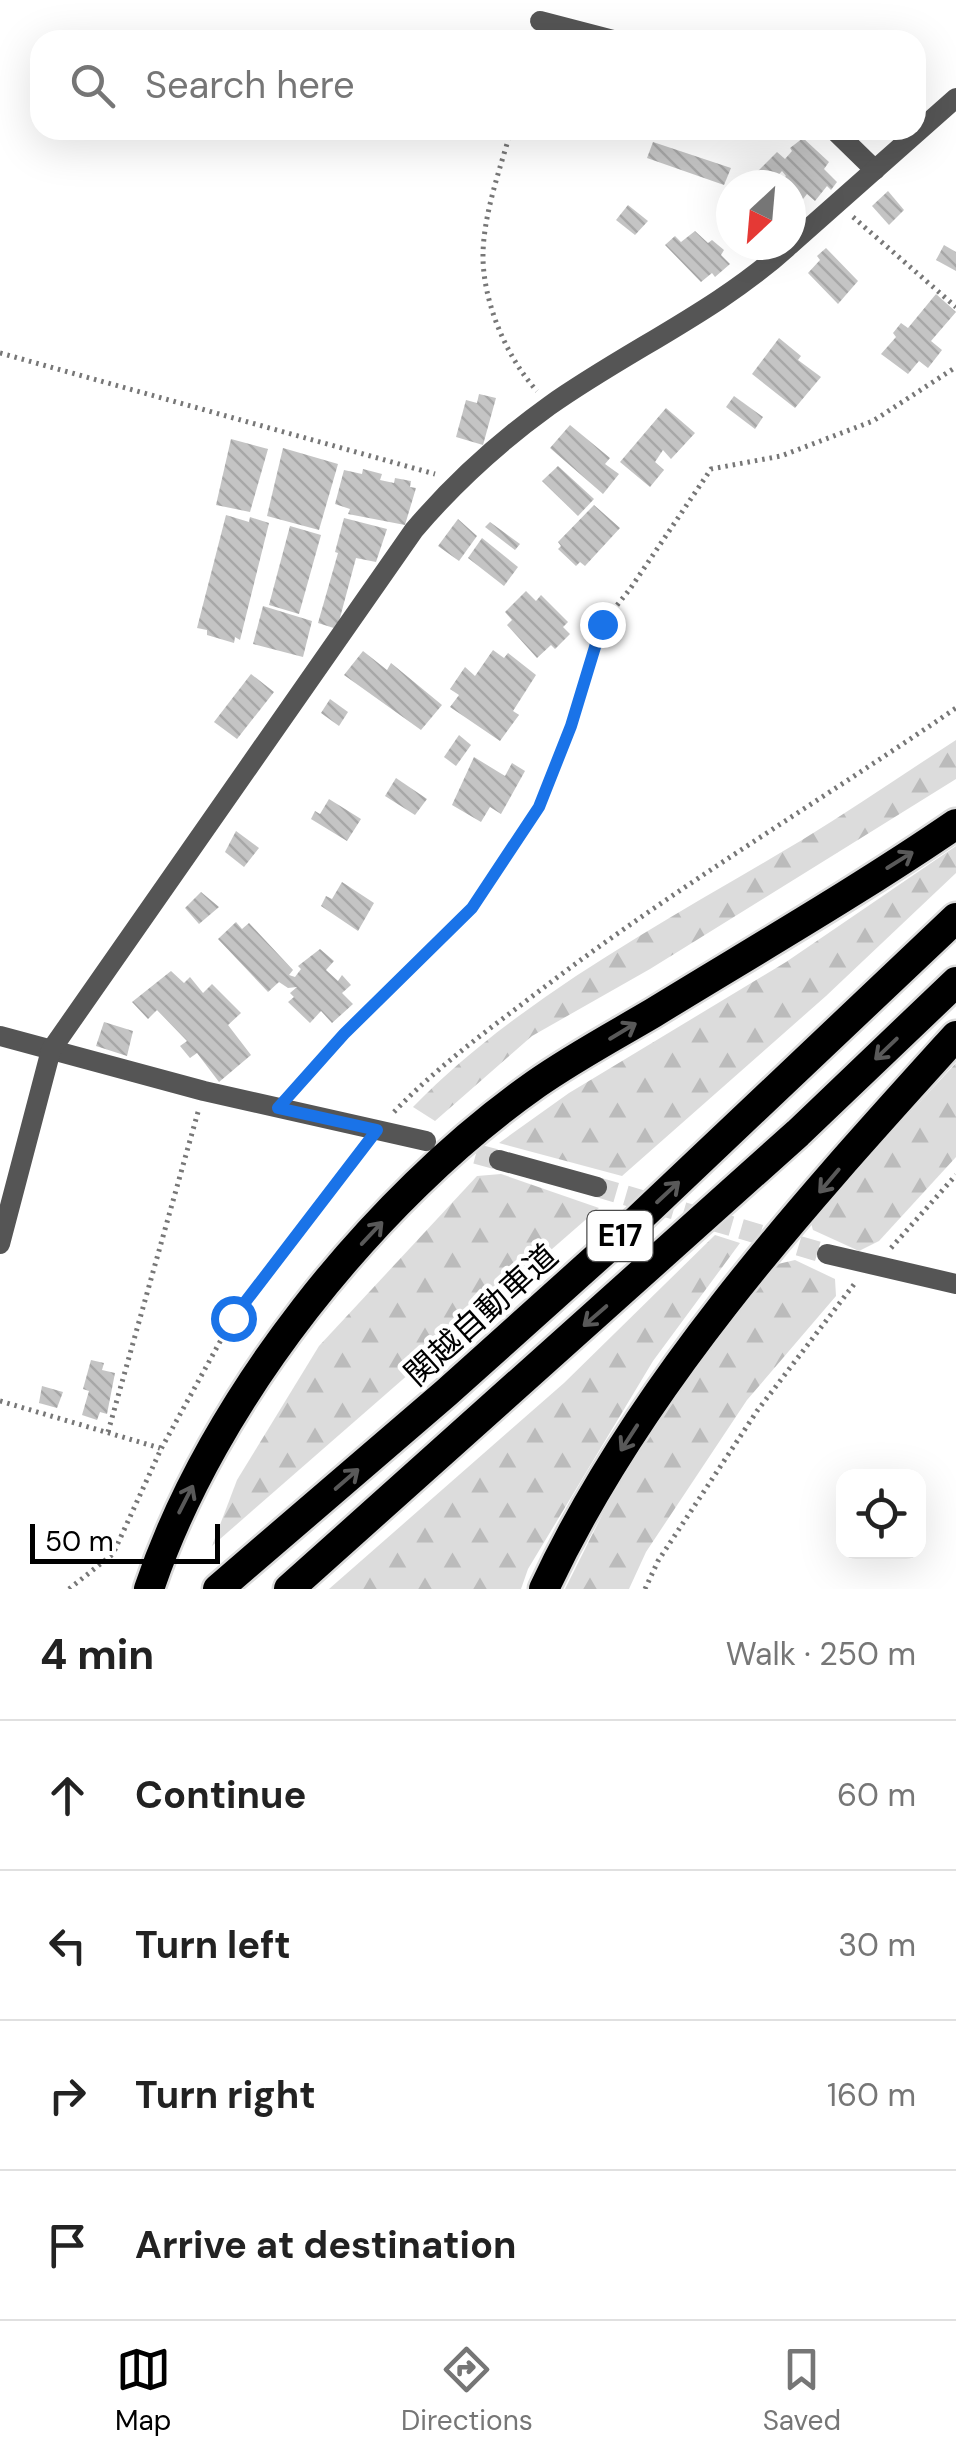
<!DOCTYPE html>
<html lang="en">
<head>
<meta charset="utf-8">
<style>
  body { margin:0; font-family:"DM Sans","Noto Sans JP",sans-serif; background:#f2f2f2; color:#222 }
  .controls { position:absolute; right:30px; bottom:30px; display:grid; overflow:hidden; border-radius:20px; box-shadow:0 10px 40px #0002 }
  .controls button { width:90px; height:90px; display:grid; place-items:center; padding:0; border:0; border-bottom:2px solid #e0e0e0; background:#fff; color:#222; font:50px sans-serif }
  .compass { position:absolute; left:716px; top:170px; width:90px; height:90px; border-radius:50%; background:#fff; box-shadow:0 10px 40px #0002; rotate:206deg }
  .scale { position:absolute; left:30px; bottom:25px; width:190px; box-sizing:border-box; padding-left:10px; border:5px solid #000; border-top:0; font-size:28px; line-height:35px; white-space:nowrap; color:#000; -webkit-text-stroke:8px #fff; paint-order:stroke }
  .stop { position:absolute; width:30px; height:30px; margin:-22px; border:8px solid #1a73e8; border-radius:50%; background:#fff }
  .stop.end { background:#1a73e8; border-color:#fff; box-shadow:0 2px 10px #0008 }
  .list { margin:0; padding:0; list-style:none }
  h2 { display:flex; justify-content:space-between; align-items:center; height:130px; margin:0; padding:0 40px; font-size:42px }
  h2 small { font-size:32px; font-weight:400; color:#767676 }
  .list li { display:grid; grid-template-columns:65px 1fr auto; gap:30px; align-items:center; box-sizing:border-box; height:150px; padding:0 40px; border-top:2px solid #e0e0e0 }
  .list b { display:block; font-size:38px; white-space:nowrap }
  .list em { font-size:32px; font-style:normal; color:#767676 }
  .icon { flex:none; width:55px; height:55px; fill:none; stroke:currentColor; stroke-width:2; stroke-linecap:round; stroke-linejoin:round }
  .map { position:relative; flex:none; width:956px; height:1589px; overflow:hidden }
  .search { position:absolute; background:#fff; box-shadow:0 10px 40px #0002; left:30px; right:30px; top:30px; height:110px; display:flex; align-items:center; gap:25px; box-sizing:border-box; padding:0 35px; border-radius:30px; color:#767676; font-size:38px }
  .sheet { height:730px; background:#fff }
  nav { display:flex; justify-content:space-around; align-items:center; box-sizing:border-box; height:140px; border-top:2px solid #e0e0e0; background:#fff; font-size:28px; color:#767676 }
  nav a { display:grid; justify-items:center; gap:5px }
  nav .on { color:#000 }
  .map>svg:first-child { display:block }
  .forest { fill:url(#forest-firs) }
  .building { fill:url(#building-back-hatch) }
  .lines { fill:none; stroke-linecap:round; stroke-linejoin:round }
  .minor-tunnel { stroke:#d9d9d9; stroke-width:20; stroke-dasharray:20 10; stroke-linecap:butt }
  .motorway-casing { stroke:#dbdbdb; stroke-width:35 }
  .path { stroke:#777; stroke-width:5; stroke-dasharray:2.5 5; stroke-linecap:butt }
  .minor { stroke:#555; stroke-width:20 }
  .motorway { stroke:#000; stroke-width:30 }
  .oneway { stroke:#595959 }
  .route { stroke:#1a73e8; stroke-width:12 }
  .labels { text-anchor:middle; stroke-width:9; stroke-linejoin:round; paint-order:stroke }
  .shield { fill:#fff; stroke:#4c4c4c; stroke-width:2.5 }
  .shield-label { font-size:30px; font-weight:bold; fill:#000 }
  .street-label { font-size:32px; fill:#000; stroke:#fff }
</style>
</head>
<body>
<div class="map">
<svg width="956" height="1589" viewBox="0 0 956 1589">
  <defs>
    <pattern id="forest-firs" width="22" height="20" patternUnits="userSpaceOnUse" patternTransform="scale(2.5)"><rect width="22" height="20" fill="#dcdcdc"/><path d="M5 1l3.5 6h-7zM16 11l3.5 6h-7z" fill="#bbb"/></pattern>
    <pattern id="building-back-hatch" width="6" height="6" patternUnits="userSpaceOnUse" patternTransform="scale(2.5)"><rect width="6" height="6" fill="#c4c4c4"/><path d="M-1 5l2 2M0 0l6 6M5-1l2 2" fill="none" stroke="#a7a7a7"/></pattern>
  </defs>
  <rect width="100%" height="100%" fill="#fff"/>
  <!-- forest -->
  <g class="forest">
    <path d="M956 740V779L650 969 532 1036 435 1121 413 1107C521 996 670 919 802 840 854 808 905 773 956 740Z"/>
    <polygon points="956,846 956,873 826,996 622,1176 499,1143 569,1093 786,962"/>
    <polygon points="956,1063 956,1157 879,1241 859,1251 813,1230 810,1220"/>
    <polygon points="501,1174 599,1208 212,1546 237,1480 319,1346 477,1176"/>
    <polygon points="715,1235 740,1243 653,1361 528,1569 521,1589 329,1589 564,1383"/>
    <polygon points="795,1260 835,1279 836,1296 747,1400 646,1552 629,1589 565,1589 629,1461 750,1291 778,1264"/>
  </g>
  <!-- building -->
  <g class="building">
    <polygon points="803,138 829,162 824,169 837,182 831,190 827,186 815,201 807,194 791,214 791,185 777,185 786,176 782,171 769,185 755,174 777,152 785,159 792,151 790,148"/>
    <polygon points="653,142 731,168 724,185 647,158"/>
    <polygon points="888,191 904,210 889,225 872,206"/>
    <polygon points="628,205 648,221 635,235 616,220"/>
    <polygon points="695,231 708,243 712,240 724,250 721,255 730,264 715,277 712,273 701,282 665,245 675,236 681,242"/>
    <polygon points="944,245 956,252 956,271 936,260"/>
    <polygon points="826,248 858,281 838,304 808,273 820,260 817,256"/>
    <polygon points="936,294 956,312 931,341 942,350 928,368 919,361 908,374 881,354 896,337 893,333 901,323 908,328"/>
    <polygon points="779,338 801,356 798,360 821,377 795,408 752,374"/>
    <polygon points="479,394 496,398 483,445 456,437 466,400 477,403"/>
    <polygon points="734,396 763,417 755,429 726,407"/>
    <polygon points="666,408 695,433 671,459 663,450 655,462 664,470 650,487 620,462"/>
    <polygon points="570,425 610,458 605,464 619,474 603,494 550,448"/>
    <polygon points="231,439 268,449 250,512 216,505"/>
    <polygon points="283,448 338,464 319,530 267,516"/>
    <polygon points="558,466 594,499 578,516 542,481"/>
    <polygon points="363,469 382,474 380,480 394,483 395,478 411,481 410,487 416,488 405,525 348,514 350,509 335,504 344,470 362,474"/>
    <polygon points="594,505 620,528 585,566 580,562 576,566 558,549 561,546 558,542"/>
    <polygon points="226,515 249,522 250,517 269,523 240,640 235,637 234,643 207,635 207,630 197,628"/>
    <polygon points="344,518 387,529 376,562 356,558 337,629 318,623 338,553 335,552"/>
    <polygon points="458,519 477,536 459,561 438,546"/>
    <polygon points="490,522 520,544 515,550 485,527"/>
    <polygon points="290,526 321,535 299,614 269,605"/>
    <polygon points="482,538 518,567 504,586 468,558"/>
    <polygon points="526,591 536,601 541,595 568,622 563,627 570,634 555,649 551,645 537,658 507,625 512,620 505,612"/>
    <polygon points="263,606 312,621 303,657 253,644"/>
    <polygon points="493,650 504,658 508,653 536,675 513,711 519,715 500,741 450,707 459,695 450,689 465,667 475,676"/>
    <polygon points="363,651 387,670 391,663 442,705 421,730 344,675"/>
    <polygon points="251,674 274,692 237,739 214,722"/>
    <polygon points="330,699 348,712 339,726 321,713"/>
    <polygon points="459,735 471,745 456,766 444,757"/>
    <polygon points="474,757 505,776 512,763 525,771 501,814 490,807 481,822 452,805"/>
    <polygon points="396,778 427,799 415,815 385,796"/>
    <polygon points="329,799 361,819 347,841 311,819 315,811 320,814"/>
    <polygon points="236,831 259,848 244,867 225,852"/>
    <polygon points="342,882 374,903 358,931 321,906 326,896 332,899"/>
    <polygon points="201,892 219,907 199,924 185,908"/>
    <polygon points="236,922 242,929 249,923 293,970 289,975 295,977 301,969 298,966 320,949 334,961 326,970 338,981 342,975 351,985 342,993 353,1004 332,1023 321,1011 310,1023 288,1002 294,997 290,993 297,987 288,988 279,982 268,992 218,939"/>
    <polygon points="171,971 184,983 190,977 203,993 212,984 241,1013 228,1025 251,1055 219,1082 197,1053 190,1058 180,1046 187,1041 157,1010 148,1019 132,1002"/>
    <polygon points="104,1022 133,1031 127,1056 96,1046"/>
    <polygon points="91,1360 104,1363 102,1370 115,1373 107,1414 100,1412 97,1420 82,1415 89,1391 83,1389"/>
    <polygon points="42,1386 63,1392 57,1408 39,1403"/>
  </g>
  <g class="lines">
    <!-- minor-tunnel -->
    <g class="minor-tunnel">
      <polyline points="447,1146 499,1160"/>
      <polyline points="597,1187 827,1254"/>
    </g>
    <defs>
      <g id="motorway">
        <path d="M149 1589C212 1400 374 1198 536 1084 573 1058 614 1036 653 1013 754 951 858 891 956 824"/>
        <polyline points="218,1589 446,1393 612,1244 956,918"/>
        <polyline points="289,1589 798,1133 956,982"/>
        <path d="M544 1589C640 1383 804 1204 956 1036"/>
      </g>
    </defs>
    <!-- motorway casing -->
    <use href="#motorway" class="motorway-casing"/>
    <!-- path -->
    <g class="path">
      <path d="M511 130C500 169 484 213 483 253 482 300 506 357 537 391"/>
      <polyline points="853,217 956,307"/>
      <polyline points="0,353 435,474"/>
      <polyline points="295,1089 344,1033 472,909 539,807 571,726 602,624 630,589 711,469 781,456 873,421 956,367"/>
      <path d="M394 1112C436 1068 485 1032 534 995 669 891 816 804 956 708"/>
      <polyline points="891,1248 956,1175"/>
      <polyline points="0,1401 160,1448"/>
      <polyline points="108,1432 198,1112"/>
      <polyline points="69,1589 113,1554 161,1449 233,1318 364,1147"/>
      <polyline points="645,1589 658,1561 757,1411 855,1283"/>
    </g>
    <!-- minor -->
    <g class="minor">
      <polyline points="540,21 613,40"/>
      <polyline points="834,130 875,170"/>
      <polyline points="791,244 956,98"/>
      <polyline points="0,1036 204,1091 426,1141"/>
      <polyline points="499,1160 597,1187"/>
      <path d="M0 1244 51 1050 414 530C454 483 499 442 549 406 628 350 718 311 790 245"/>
      <polyline points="827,1254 956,1284"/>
    </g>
    <!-- motorway -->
    <use href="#motorway" class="motorway"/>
  </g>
  <!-- one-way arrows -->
  <defs><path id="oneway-shaft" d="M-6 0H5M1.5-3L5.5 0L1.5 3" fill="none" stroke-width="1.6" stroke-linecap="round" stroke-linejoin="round" transform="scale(2.5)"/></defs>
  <g class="oneway">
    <use href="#oneway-shaft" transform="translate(900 860) rotate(-32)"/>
    <use href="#oneway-shaft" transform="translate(623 1031) rotate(-31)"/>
    <use href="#oneway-shaft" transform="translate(886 1049) rotate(136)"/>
    <use href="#oneway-shaft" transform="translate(829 1181) rotate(130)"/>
    <use href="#oneway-shaft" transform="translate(668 1192) rotate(-43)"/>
    <use href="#oneway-shaft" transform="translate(372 1233) rotate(-47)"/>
    <use href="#oneway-shaft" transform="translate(595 1316) rotate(139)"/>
    <use href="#oneway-shaft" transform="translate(629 1438) rotate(123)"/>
    <use href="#oneway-shaft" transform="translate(347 1479) rotate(-41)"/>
    <use href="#oneway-shaft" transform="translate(186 1499) rotate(-63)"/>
  </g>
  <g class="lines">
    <!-- route -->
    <polyline class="route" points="233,1318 377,1130 278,1108 344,1034 472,908 539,807 571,726 602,624"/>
  </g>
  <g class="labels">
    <!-- shield labels -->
    <rect class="shield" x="587.5" y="1211" width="65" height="50" rx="8"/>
    <g class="shield-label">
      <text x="620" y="1246">E17</text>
    </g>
    <!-- street labels -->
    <g class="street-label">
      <text transform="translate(481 1315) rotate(-42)" y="11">関越自動車道</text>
    </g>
  </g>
</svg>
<div class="controls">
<button><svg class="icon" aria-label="locate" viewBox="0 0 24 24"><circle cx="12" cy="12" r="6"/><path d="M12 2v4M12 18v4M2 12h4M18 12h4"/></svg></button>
</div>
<svg class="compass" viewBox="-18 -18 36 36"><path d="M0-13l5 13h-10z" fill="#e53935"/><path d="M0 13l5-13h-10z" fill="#767676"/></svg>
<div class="scale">50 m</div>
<div class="stop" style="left:233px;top:1318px"></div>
<div class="stop end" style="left:602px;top:624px"></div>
<div class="search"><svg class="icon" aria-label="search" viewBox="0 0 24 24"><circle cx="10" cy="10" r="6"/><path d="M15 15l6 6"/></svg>Search here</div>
</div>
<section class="sheet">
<h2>4 min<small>Walk · 250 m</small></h2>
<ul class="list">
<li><svg class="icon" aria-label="ahead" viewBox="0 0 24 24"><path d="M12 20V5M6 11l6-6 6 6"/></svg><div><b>Continue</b></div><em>60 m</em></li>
<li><svg class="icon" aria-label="left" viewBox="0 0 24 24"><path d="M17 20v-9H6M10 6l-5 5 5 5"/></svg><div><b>Turn left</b></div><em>30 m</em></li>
<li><svg class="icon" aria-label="right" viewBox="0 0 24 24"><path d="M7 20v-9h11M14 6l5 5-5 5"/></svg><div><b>Turn right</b></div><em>160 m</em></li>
<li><svg class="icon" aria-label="arrive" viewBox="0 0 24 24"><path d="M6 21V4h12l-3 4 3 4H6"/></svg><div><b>Arrive at destination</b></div></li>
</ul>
</section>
<nav>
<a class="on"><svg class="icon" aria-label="map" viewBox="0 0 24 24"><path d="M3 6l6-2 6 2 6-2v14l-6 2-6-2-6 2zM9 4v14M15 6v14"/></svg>Map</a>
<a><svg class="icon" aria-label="directions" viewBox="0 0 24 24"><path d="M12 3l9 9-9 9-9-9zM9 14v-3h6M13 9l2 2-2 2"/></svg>Directions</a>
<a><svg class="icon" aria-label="saved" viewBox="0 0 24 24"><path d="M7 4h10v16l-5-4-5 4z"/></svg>Saved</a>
</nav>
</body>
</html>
